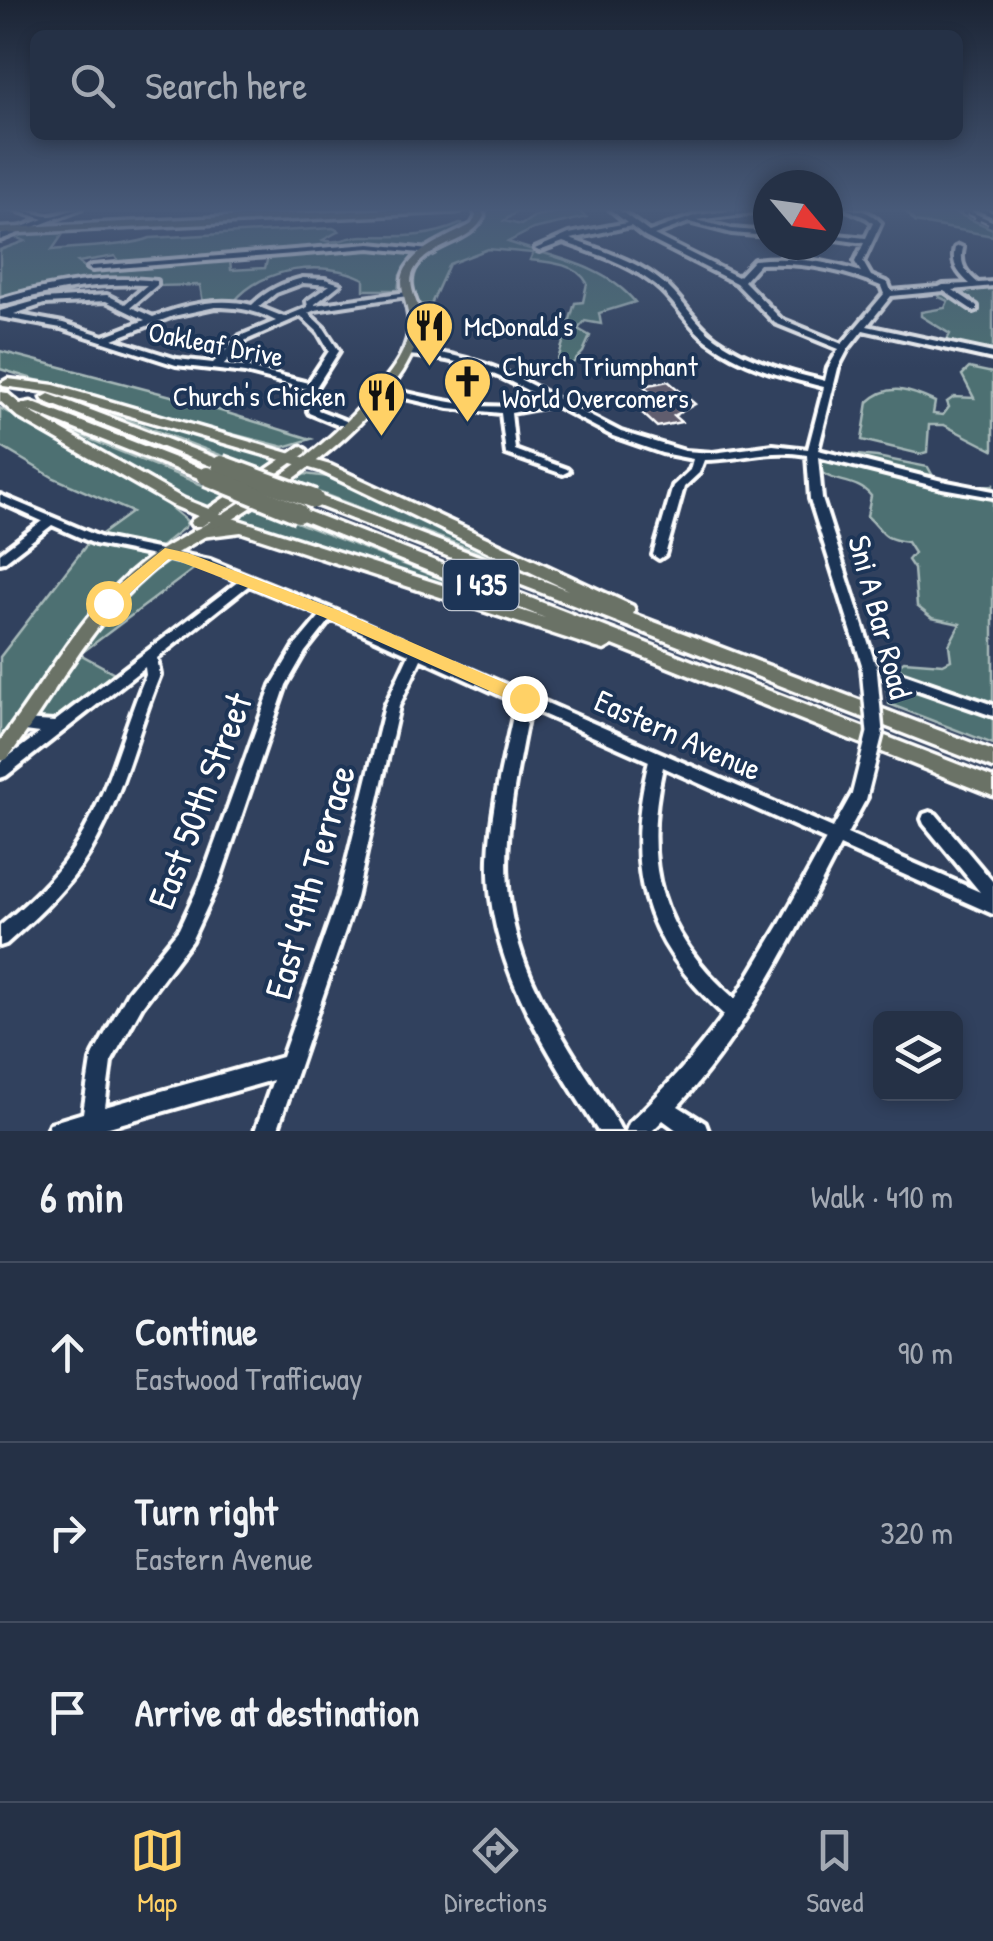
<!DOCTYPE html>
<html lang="en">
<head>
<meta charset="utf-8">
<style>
  body { margin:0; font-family:"Patrick Hand",sans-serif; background:#2d394d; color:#f1f3f6 }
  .controls { position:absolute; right:30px; bottom:30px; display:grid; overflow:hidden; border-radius:15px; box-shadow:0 5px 15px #0003 }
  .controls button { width:90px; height:90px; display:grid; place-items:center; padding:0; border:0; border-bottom:2px solid #424c5f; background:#253146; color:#f1f3f6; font:50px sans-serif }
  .compass { position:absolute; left:753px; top:170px; width:90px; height:90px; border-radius:50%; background:#253146; box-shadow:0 5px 15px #0003; rotate:119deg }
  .stop { position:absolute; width:30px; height:30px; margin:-22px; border:8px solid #ffd166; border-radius:50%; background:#fff }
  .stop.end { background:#ffd166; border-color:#fff; box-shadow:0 2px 10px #0008 }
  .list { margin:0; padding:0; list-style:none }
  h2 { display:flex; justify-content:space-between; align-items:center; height:130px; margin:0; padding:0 40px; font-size:42px }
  h2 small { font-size:32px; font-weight:400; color:#a3a9b3 }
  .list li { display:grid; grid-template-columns:65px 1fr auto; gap:30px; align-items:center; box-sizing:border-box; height:180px; padding:0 40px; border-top:2px solid #424c5f }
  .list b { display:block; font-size:38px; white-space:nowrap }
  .list p { margin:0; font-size:32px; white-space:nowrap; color:#a3a9b3 }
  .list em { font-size:32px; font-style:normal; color:#a3a9b3 }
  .icon { flex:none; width:55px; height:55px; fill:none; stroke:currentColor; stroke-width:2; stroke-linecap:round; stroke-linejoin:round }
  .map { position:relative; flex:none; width:993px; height:1131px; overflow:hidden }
  .search { position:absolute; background:#253146; box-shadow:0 5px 15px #0003; left:30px; right:30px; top:30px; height:110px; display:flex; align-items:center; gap:25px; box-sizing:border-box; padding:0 35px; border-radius:15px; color:#a3a9b3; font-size:38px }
  .sheet { height:670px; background:#253146 }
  nav { display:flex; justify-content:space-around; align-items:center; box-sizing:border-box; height:140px; border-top:2px solid #424c5f; background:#253146; font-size:28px; color:#a3a9b3 }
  nav a { display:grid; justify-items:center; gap:5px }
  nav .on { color:#ffd166 }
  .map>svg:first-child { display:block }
  .green { fill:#4d7072; stroke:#a6b8b8; stroke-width:2.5 }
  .building { fill:#615d6e; stroke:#fff; stroke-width:2.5 }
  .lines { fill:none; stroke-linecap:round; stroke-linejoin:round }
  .minor-casing { stroke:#fff; stroke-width:8 }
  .major-casing { stroke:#fff; stroke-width:7 }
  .highway-casing { stroke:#fff; stroke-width:7 }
  .minor { fill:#1d3557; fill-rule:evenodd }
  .major { fill:#6a7266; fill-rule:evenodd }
  .highway { fill:#6a7266; fill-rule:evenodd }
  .rail { stroke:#fff; stroke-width:2.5; stroke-dasharray:9 5; stroke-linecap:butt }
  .minor-bridge-casing { stroke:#fff; stroke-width:22; stroke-linecap:butt }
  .highway-bridge-casing { stroke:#fff; stroke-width:25; stroke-linecap:butt }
  .minor-bridge { stroke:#1d3557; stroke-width:15 }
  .highway-bridge { stroke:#6a7266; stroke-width:18 }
  .route { fill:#ffd166 }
  .labels { text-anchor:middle; stroke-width:8; stroke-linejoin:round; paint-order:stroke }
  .far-poi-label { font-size:28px; fill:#fff; stroke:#1d3557; text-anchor:start }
  .far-street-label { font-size:28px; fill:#fff; stroke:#1d3557 }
  .shield { fill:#1d3557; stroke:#bbc2cd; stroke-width:2.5 }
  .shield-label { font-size:30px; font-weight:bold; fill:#fff }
  .street-label { font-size:32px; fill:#fff; stroke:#1d3557 }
  .near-street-label { font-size:38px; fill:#fff; stroke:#1d3557 }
</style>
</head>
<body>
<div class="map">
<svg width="993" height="1131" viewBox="0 0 993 1131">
  <rect width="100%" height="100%" fill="#31415e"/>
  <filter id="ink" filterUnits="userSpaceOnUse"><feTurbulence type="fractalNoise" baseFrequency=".01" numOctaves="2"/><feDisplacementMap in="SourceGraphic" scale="20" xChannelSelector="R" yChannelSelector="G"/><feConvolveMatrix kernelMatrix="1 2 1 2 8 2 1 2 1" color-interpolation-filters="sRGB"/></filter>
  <g filter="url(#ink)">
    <!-- green -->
    <g class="green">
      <path d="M489 209H520L504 221 521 225 535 216 576 209 586 217 533 229 508 242C551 257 605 265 635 302L599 313 601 324 585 321 578 329 590 336 583 352 560 377 553 376 575 303 583 302 587 283C577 264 551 262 530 260L533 253 488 249 449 264 431 304 420 305C391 247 473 250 489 209Z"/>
      <polygon points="904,209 947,209 993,229 993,236 915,222"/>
      <path d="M460 224 470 225 429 248 371 244 153 262 119 263 115 256 78 262 87 269 230 259 231 270 265 268 268 257 368 247 421 252 400 275 398 290H364V279C325 259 261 267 234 302L203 303 200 285 156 286 159 281C104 277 53 285 0 300V250L25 241 11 235 17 234 65 231 52 250C75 247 133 246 150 238L333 228 339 231 323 240C337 245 348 236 363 236 398 236 426 239 460 224Z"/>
      <polygon points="993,286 993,355 945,344 950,334 921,316 921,312 945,308 948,301 939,297 940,293 950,288"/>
      <polygon points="0,351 179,398 311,439 284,447 115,404 0,369"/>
      <path d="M969 368 993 373V450L944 425H929L927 452 920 454 862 440 868 402C890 382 910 390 935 402L933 414 943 415 949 407 947 402 954 397 974 398 962 375Z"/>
      <polygon points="70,398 284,455 262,471"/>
      <polygon points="0,408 158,497 187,521 185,527 159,548 99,536 132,512 54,478 0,446"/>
      <polygon points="38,419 65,429 227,495 205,510"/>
      <path d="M825 452 877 457 928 467 939 487 980 496 986 486 993 485V705L906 673 897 666 904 661 943 664 951 660 949 645 960 624 932 618 917 606 914 569 908 560 914 553 907 542C879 538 885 532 867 516L871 496C857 478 832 484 817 469Z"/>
      <polygon points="305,474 329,477 363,489 564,584 291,482"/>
      <polygon points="253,505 546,620 232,521"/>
      <polygon points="88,543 144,555 145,560 67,641 0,743 0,657"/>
      <path d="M171 559 199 565 80 654 118 675 61 719 37 721 35 718C69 661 106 589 171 559Z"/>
      <polygon points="884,675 993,714 993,744 889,704"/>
    </g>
    <!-- building -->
    <polygon class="building" points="668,381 695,404 674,416 681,422 657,427 641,412 665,406 644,386"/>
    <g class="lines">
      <defs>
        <g id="minor">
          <path d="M12 209C24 209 35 214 47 216 58 217 69 209 81 209L0 240V235L44 219Z"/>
          <path d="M610 209H618L649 232 697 215 747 209H768V211L696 220 732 229 768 232V236L732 233 689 222 654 235 738 277 754 260C790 256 827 261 861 272L855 262 864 243 828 238V234L866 238 873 223 867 218 847 209C861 209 871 212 881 223L863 262 871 276 888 283 891 291 939 287 943 285 970 284C958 273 951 264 955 248L959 246 963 248C959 265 966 273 978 283L993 282V286L953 290 977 306V310L974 311 944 291 891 296 867 326 993 353V359L863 330 848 349 838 368 818 450 942 481 993 491V497L942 488 818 457 822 499 875 664 993 705V716L864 671 810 499 807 455C767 448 741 460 704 460L699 473 684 487 665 555 659 559 653 555 673 486 690 470 693 459 662 453 613 436 554 405 511 413 515 450 567 469 569 471 563 474 506 454 501 413 449 408 379 392V388L382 387C437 400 491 415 547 401 498 373 464 359 408 355L403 352 408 349C468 354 505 369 557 399H563V402L621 432 685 451 713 453 773 445 808 449 824 387C784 377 742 366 708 341 689 327 678 306 661 290 634 265 597 254 563 242L539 251 535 249 569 234 627 223ZM631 226 645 237 736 283 775 323 839 349 828 368 825 381C787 372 749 361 716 338 697 325 685 303 668 287 641 262 604 251 570 239ZM759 264C802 262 842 269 881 286L884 294 842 344 781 319 744 281Z"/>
          <polygon points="975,209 985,209 993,213 993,217"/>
          <polygon points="370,244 430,250 434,252 430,254 370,248 92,270 88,268 92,266"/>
          <path d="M303 278 325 279 340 284 315 304V305L407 292 411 294 407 296 315 310 308 313 324 328 339 351 316 387 321 395 318 410 346 421V425H338L309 413 308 411 311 395 307 389 245 373 176 365 61 328 0 317V311L43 299 107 295 125 304 147 285C96 282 49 291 0 305V299C50 284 104 275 157 281V285L131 307 153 317C185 305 218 297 252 305 267 290 283 283 303 278ZM303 283 330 285 307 301 308 307 284 317 259 307 276 293ZM106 301 145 320 104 336 63 323 14 314 44 304ZM215 307C238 307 256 310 276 321L240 336 213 363 177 359 113 339 173 316ZM301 316 318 332 329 351 308 383 245 367 223 365 246 340Z"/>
          <path d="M0 495 102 538 210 560 334 610 833 828 853 792 859 790 865 792 867 797 847 834 980 892 924 824 922 819 924 814 930 812 936 814 993 882V914L840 846C793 937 747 1030 678 1106L705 1123 708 1131H678L663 1120 652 1131H626L629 1123C665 1090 695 1055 724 1015 642 940 623 868 649 761L529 708C507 824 486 903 549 1013 563 1038 577 1061 593 1085 602 1100 614 1115 621 1131H598C546 1049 486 961 489 859 491 806 505 754 516 702L421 659 399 706 356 898 277 1131H255L273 1080 95 1131H47L50 1123 83 1113 91 1061 94 1054 128 992 179 929 202 879 272 685 295 646 321 615 249 585 157 658 160 675C134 738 120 809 81 866 60 896 33 920 6 944L0 946V926C25 905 51 882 70 854 107 801 121 734 146 675L145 667 6 776 0 778V763L40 733 18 730 16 726 18 722 23 720 54 722 239 581 203 566 95 544 52 525 4 562 0 563V553L42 521 0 502ZM331 619 409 654 385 706 338 898 282 1057 105 1107 111 1062 142 1006 191 941 220 879 286 685 305 652ZM663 767 826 840 780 924 735 999C660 933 641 864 663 767Z"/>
        </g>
        <g id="major">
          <path d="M473 209H481L484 216C472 244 429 243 414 270 406 285 417 299 420 314 423 334 413 354 403 371 358 439 287 485 219 528 196 542 170 555 149 573 89 624 54 697 7 759L0 761V741C46 681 81 611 141 564 161 548 184 537 206 524 261 490 319 454 362 405 382 383 406 359 409 329 412 305 392 285 409 264 424 244 452 236 472 224L476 216Z"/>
          <polygon points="301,446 307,450 306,453 202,526 192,526 190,523 192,520"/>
        </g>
        <g id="highway">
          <polygon points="393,209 464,209 459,212 0,234 0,228"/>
          <polygon points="8,379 54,385 330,465 633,606 635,610 633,614 993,751 993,768 308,502 306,499 308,496 320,496 568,590 320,471 48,392 3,386 1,383"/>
          <polygon points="0,392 7,393 20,404 31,402 213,473 215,476 213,479 201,479 27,410 184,499 226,516 545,618 292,516 290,513 298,508 304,510 993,778 993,796 613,645 604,650 597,648 241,532 193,538 191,534 193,530 221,526 172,505 19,418 0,401"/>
          <polygon points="49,394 226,462 229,465 226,468 216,468 44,401 42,398"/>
        </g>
      </defs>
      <!-- minor casing -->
      <use href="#minor" class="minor-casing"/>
      <!-- major casing -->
      <use href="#major" class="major-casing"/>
      <!-- highway casing -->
      <use href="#highway" class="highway-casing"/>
      <!-- minor -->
      <use href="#minor" class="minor"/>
      <!-- major -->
      <use href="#major" class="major"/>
      <!-- highway -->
      <use href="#highway" class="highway"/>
      <!-- rail -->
      <polyline class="rail" points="954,209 993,226"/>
      <defs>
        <polyline id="minor-bridge" points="859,797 875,733 869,667"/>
        <g id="highway-bridge">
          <polyline points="221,465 314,499"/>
          <polyline points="207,476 298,513"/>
        </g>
      </defs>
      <!-- minor-bridge casing -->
      <use href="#minor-bridge" class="minor-bridge-casing"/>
      <!-- highway-bridge casing -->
      <use href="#highway-bridge" class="highway-bridge-casing"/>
      <!-- minor-bridge -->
      <use href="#minor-bridge" class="minor-bridge"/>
      <!-- highway-bridge -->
      <use href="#highway-bridge" class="highway-bridge"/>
    </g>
  </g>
  <!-- sky -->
  <linearGradient id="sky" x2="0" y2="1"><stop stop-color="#1b2434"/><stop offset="0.57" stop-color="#485a79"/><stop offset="1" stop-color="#485a79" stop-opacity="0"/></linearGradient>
  <rect width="993" height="368" fill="url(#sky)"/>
  <!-- route -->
  <polygon class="route" points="165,548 188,553 335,609 530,694 533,698 524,705 517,703 323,617 178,561 168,559 114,607 102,607 102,599"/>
  <!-- icons -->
  <defs>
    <symbol id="restaurant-pin" viewBox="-11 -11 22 30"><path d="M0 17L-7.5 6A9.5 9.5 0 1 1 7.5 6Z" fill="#ffd166" stroke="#1d3557"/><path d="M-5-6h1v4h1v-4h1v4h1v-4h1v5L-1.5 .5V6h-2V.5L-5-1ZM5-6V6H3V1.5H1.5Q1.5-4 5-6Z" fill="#111"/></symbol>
    <symbol id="church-pin" viewBox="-11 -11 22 30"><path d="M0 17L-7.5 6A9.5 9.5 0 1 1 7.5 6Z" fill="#ffd166" stroke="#1d3557"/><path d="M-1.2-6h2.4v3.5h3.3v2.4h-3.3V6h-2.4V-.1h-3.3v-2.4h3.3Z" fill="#111"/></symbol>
  </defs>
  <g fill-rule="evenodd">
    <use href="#restaurant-pin" x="402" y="298" width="55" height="75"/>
    <use href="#church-pin" x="440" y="354" width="55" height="75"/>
    <use href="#restaurant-pin" x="354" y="368" width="55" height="75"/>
  </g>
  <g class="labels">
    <!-- far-poi labels -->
    <g class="far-poi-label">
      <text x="464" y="336">McDonald's</text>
      <text x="502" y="376">Church Triumphant<tspan x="502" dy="32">World Overcomers</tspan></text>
      <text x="346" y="406" text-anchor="end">Church's Chicken</text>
    </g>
    <!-- far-street labels -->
    <g class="far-street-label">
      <text transform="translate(216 344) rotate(11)" y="10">Oakleaf Drive</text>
    </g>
    <!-- shield labels -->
    <rect class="shield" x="443.5" y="560" width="75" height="50" rx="8"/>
    <g class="shield-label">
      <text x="481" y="595">I 435</text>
    </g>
    <!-- street labels -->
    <g class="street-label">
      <text transform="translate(880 617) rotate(75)" y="11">Sni A Bar Road</text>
      <text transform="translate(678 735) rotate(24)" y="11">Eastern Avenue</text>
    </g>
    <!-- near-street labels -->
    <g class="near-street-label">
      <text transform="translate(200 801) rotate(-69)" y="13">East 50th Street</text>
      <text transform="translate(310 882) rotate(-74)" y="13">East 49th Terrace</text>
    </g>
  </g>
</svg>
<div class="controls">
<button><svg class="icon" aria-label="layers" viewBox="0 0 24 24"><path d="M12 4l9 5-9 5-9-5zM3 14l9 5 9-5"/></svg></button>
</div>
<svg class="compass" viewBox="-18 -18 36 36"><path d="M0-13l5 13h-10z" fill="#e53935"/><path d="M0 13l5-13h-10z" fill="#a3a9b3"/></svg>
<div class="stop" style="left:108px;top:603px"></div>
<div class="stop end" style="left:524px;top:698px"></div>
<div class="search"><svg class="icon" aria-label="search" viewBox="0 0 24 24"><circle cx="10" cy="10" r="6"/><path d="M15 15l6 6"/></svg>Search here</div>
</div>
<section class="sheet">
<h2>6 min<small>Walk · 410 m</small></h2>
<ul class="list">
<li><svg class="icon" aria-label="ahead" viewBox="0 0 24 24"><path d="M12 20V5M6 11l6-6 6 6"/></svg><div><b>Continue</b><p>Eastwood Trafficway</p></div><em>90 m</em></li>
<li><svg class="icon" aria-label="right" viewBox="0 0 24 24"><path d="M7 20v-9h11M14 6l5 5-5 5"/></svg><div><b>Turn right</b><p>Eastern Avenue</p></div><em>320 m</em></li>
<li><svg class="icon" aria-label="arrive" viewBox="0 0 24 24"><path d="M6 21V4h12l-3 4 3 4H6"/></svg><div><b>Arrive at destination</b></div></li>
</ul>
</section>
<nav>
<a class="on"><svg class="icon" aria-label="map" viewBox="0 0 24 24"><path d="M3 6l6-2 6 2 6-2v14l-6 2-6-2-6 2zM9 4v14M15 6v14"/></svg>Map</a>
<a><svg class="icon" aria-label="directions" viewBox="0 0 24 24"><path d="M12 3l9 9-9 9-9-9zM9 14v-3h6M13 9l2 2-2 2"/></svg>Directions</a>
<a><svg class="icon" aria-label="saved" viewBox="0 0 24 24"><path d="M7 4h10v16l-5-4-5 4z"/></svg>Saved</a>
</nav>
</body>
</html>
